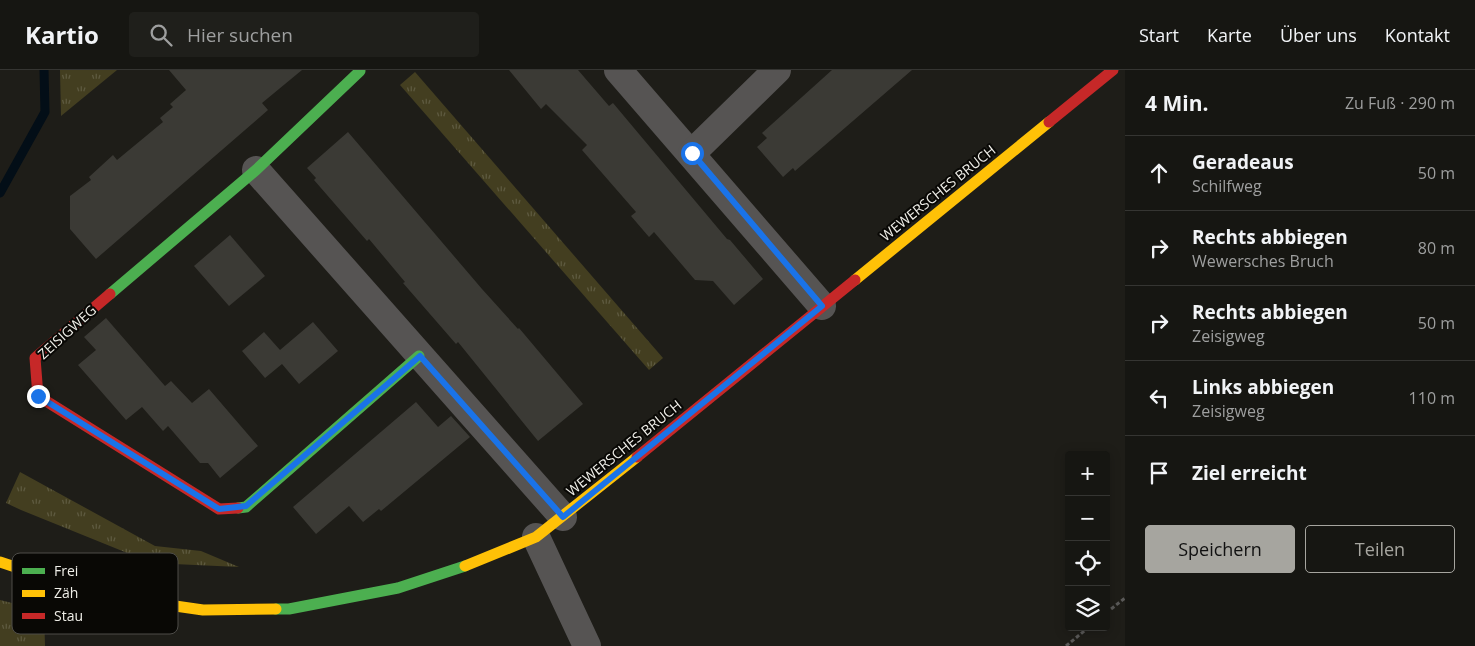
<!DOCTYPE html>
<html lang="de">
<head>
<meta charset="utf-8">
<style>
  body { margin:0; font-family:"Open Sans",sans-serif; background:#1f1f1b; color:#f1f3f6 }
  .controls { position:absolute; right:15px; bottom:15px; display:grid; overflow:hidden; border-radius:5px; box-shadow:0 2px 12px #0003 }
  .controls button { width:45px; height:45px; display:grid; place-items:center; padding:0; border:0; border-bottom:1px solid #353532; background:#161612; color:#f1f3f6; font:25px sans-serif }
  .stop { position:absolute; width:15px; height:15px; margin:-11px; border:4px solid #1a73e8; border-radius:50%; background:#fff }
  .stop.end { background:#1a73e8; border-color:#fff; box-shadow:0 1px 5px #0008 }
  .list { margin:0; padding:0; list-style:none }
  h2 { display:flex; justify-content:space-between; align-items:center; height:65px; margin:0; padding:0 20px; font-size:21px }
  h2 small { font-size:16px; font-weight:400; color:#9e9f9f }
  .list li { display:grid; grid-template-columns:32px 1fr auto; gap:15px; align-items:center; box-sizing:border-box; height:75px; padding:0 20px; border-top:1px solid #353532 }
  .list b { display:block; font-size:19px; white-space:nowrap }
  .list p { margin:0; font-size:16px; white-space:nowrap; color:#9e9f9f }
  .list em { font-size:16px; font-style:normal; color:#9e9f9f }
  .actions { display:flex; gap:10px; padding:15px 20px }
  .actions a { flex:1; padding:11px 0; border:1px solid #a6a59f; border-radius:5px; text-align:center; font-size:18px; color:#a6a59f }
  .actions .main { background:#a6a59f; color:#111 }
  .icon { flex:none; width:28px; height:28px; fill:none; stroke:currentColor; stroke-width:2; stroke-linecap:round; stroke-linejoin:round }
  .map { position:relative; flex:none; width:1125px; height:576px; overflow:hidden }
  header { display:flex; align-items:center; gap:30px; box-sizing:border-box; height:70px; padding:0 25px; background:#161612; border-bottom:1px solid #353532 }
  header strong { font-size:24px }
  nav { display:flex; gap:28px; margin-inline-start:auto; font-size:18px }
  .search { width:350px; height:45px; background:#1f1f1b; display:flex; align-items:center; gap:12px; box-sizing:border-box; padding:0 18px; border-radius:5px; color:#9e9f9f; font-size:19px }
  main { display:flex }
  aside { flex:1; background:#161612 }
  .map>svg:first-child { display:block }
  .grass { fill:url(#grass-tufts) }
  .lines { fill:none; stroke-linecap:round; stroke-linejoin:round }
  .stream { stroke:#030e17; stroke-width:9 }
  .building { fill:#3b3a35 }
  .path { stroke:#5a5958; stroke-width:3; stroke-dasharray:4 2.5; stroke-linecap:butt }
  .street { stroke:#565453; stroke-width:28 }
  .fast { stroke:#4caf50; stroke-width:11 }
  .slow { stroke:#ffc107; stroke-width:11 }
  .jam { stroke:#c62828; stroke-width:11 }
  .route { stroke:#1a73e8; stroke-width:6 }
  .labels { text-anchor:middle; stroke-width:4; stroke-linejoin:round; paint-order:stroke }
  .street-label { font-size:14px; fill:#efeee8; stroke:#090805 }
  .key { fill:#090805; stroke:#4e4d49; stroke-width:1 }
  .key-label { font-size:14px; fill:#efeee8 }
</style>
</head>
<body>
<header>
<strong>Kartio</strong>
<div class="search"><svg class="icon" aria-label="search" viewBox="0 0 24 24"><circle cx="10" cy="10" r="6"/><path d="M15 15l6 6"/></svg>Hier suchen</div>
<nav><a>Start</a><a>Karte</a><a>Über uns</a><a>Kontakt</a></nav>
</header>
<main>
<div class="map">
<svg width="1125" height="576" viewBox="0 0 1125 576">
  <defs>
    <pattern id="grass-tufts" width="24" height="20" patternUnits="userSpaceOnUse" patternTransform="scale(1.25)"><rect width="24" height="20" fill="#433e20"/><path d="M3 7l-1-3M5 7V3M7 7l1-3M15 17l-1-3M17 17v-4M19 17l1-3" fill="none" stroke="#5e5a40"/></pattern>
  </defs>
  <rect width="100%" height="100%" fill="#1e1d18"/>
  <!-- grass -->
  <g class="grass">
    <polygon points="60,0 117,0 61,46"/>
    <polygon points="415,2 663,288 649,300 400,15"/>
    <polygon points="20,402 155,476 201,481 239,497 152,493 21,440 6,433"/>
    <polygon points="0,530 44,541 45,576 0,576"/>
  </g>
  <g class="lines">
    <!-- stream -->
    <polyline class="stream" points="0,123 45,42 44,0"/>
  </g>
  <!-- building -->
  <g class="building">
    <polygon points="169,0 302,0 262,33 268,40 96,189 70,159 70,126 91,110 89,107 113,85 117,90 163,52 160,48 173,37 170,34 186,20"/>
    <polygon points="509,0 578,0 609,36 613,33 727,169 730,170 763,209 734,235 713,211 695,210 654,162 649,167 631,146 636,142 582,80 587,75 546,34 541,39"/>
    <polygon points="832,0 912,0 795,101 793,98 783,107 757,77 767,68 762,63"/>
    <polygon points="348,62 482,219 518,259 519,258 583,334 538,371 458,272 456,274 403,213 405,212 369,169 367,171 314,110 316,108 307,98"/>
    <polygon points="230,165 265,206 229,236 194,196"/>
    <polygon points="106,248 165,316 171,311 192,333 209,319 258,376 220,408 208,393 200,393 168,356 163,361 142,337 126,350 78,295 96,280 84,267"/>
    <polygon points="313,252 338,281 299,314 282,294 265,308 242,281 264,262 280,280"/>
    <polygon points="416,332 438,357 451,346 470,367 381,441 379,439 363,452 349,436 316,464 293,437"/>
  </g>
  <g class="lines">
    <!-- path -->
    <g class="path">
      <polyline points="1106,543 1125,528"/>
      <polyline points="1066,576 1089,557"/>
    </g>
    <!-- street -->
    <g class="street">
      <polyline points="618,0 822,236"/>
      <polyline points="692,83 777,0"/>
      <polyline points="256,100 563,447"/>
      <polyline points="536,467 587,576"/>
    </g>
    <!-- fast -->
    <g class="fast">
      <polyline points="110,224 256,100 360,1"/>
      <polyline points="238,438 246,437 419,286"/>
      <polyline points="276,539 289,539 398,518 465,496"/>
    </g>
    <!-- slow -->
    <g class="slow">
      <polyline points="855,210 1049,52"/>
      <polyline points="0,492 99,525 203,540 276,539"/>
      <polyline points="465,496 536,467 637,387"/>
    </g>
    <!-- jam -->
    <g class="jam">
      <polyline points="1049,52 1113,0"/>
      <polyline points="110,224 35,288 38,326 219,439 238,438"/>
      <polyline points="637,387 855,210"/>
    </g>
  </g>
  <g class="lines">
    <!-- route -->
    <polyline class="route" points="38,326 219,439 246,436 420,286 563,447 822,236 692,83"/>
  </g>
  <g class="labels">
    <!-- street labels -->
    <g class="street-label">
      <text transform="translate(938 123) rotate(-39)" y="5">WEWERSCHES BRUCH</text>
      <text transform="translate(67 262) rotate(-42)" y="5">ZEISIGWEG</text>
      <text transform="translate(624 378) rotate(-39)" y="5">WEWERSCHES BRUCH</text>
    </g>
  </g>
  <!-- legend -->
  <rect x="12" y="483" width="166" height="81" rx="8" class="key"/>
  <rect x="22" y="498" width="23" height="6" fill="#4caf50"/>
  <rect x="22" y="520" width="23" height="7" fill="#ffc107"/>
  <rect x="22" y="543" width="23" height="6" fill="#c62828"/>
  <g class="key-label">
    <text x="54" y="506">Frei</text>
    <text x="54" y="528">Zäh</text>
    <text x="54" y="551">Stau</text>
  </g>
</svg>
<div class="controls">
<button>+</button>
<button>−</button>
<button><svg class="icon" aria-label="locate" viewBox="0 0 24 24"><circle cx="12" cy="12" r="6"/><path d="M12 2v4M12 18v4M2 12h4M18 12h4"/></svg></button>
<button><svg class="icon" aria-label="layers" viewBox="0 0 24 24"><path d="M12 4l9 5-9 5-9-5zM3 14l9 5 9-5"/></svg></button>
</div>
<div class="stop" style="left:692px;top:83px"></div>
<div class="stop end" style="left:38px;top:326px"></div>
</div>
<aside>
<h2>4 Min.<small>Zu Fuß · 290 m</small></h2>
<ul class="list">
<li><svg class="icon" aria-label="ahead" viewBox="0 0 24 24"><path d="M12 20V5M6 11l6-6 6 6"/></svg><div><b>Geradeaus</b><p>Schilfweg</p></div><em>50 m</em></li>
<li><svg class="icon" aria-label="right" viewBox="0 0 24 24"><path d="M7 20v-9h11M14 6l5 5-5 5"/></svg><div><b>Rechts abbiegen</b><p>Wewersches Bruch</p></div><em>80 m</em></li>
<li><svg class="icon" aria-label="right" viewBox="0 0 24 24"><path d="M7 20v-9h11M14 6l5 5-5 5"/></svg><div><b>Rechts abbiegen</b><p>Zeisigweg</p></div><em>50 m</em></li>
<li><svg class="icon" aria-label="left" viewBox="0 0 24 24"><path d="M17 20v-9H6M10 6l-5 5 5 5"/></svg><div><b>Links abbiegen</b><p>Zeisigweg</p></div><em>110 m</em></li>
<li><svg class="icon" aria-label="arrive" viewBox="0 0 24 24"><path d="M6 21V4h12l-3 4 3 4H6"/></svg><div><b>Ziel erreicht</b></div></li>
</ul>
<div class="actions"><a class="main">Speichern</a><a>Teilen</a></div>
</aside>
</main>
</body>
</html>
